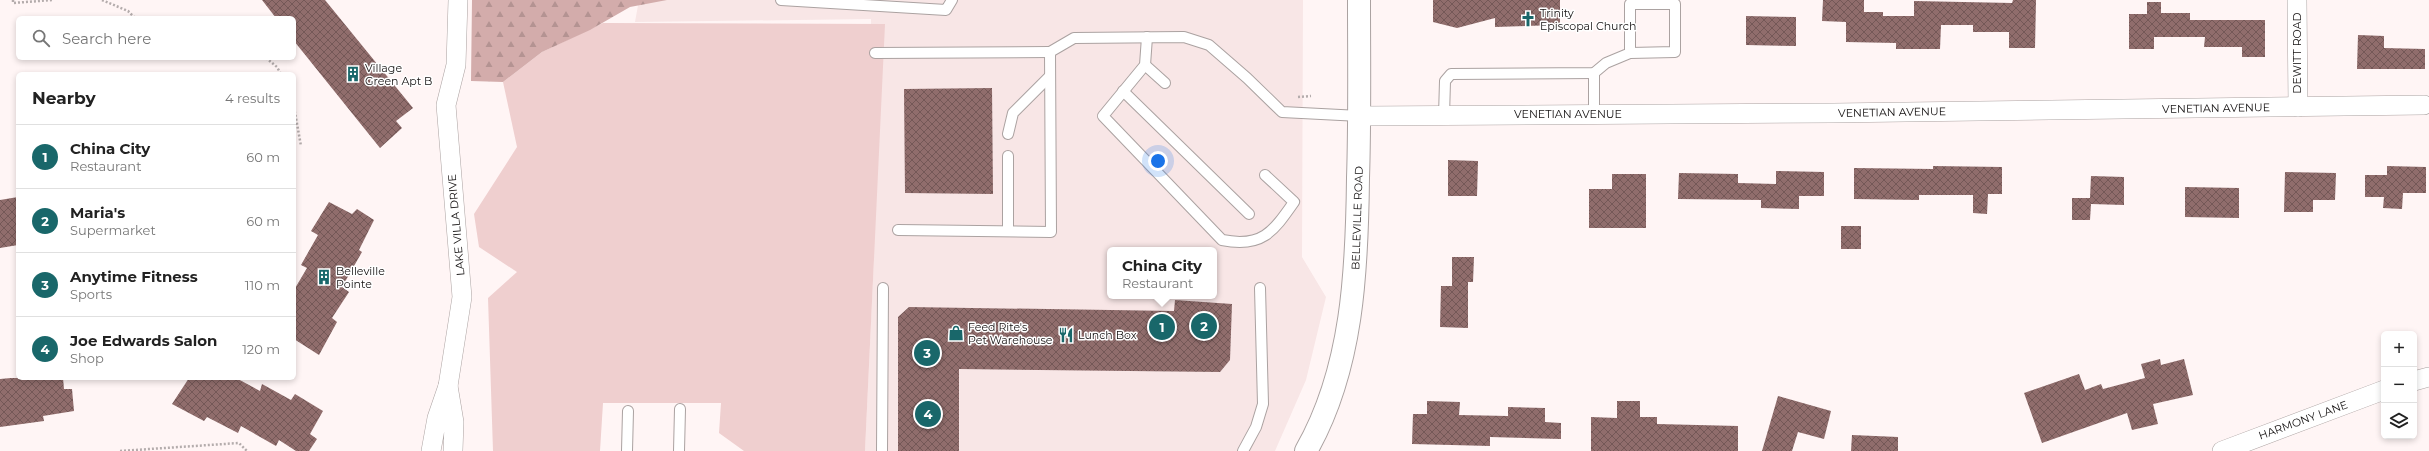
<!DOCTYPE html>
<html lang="en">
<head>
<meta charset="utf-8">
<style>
  body { margin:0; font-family:Montserrat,sans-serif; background:#f2f2f2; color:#222 }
  .controls { position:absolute; right:12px; bottom:12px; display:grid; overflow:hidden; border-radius:6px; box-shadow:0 2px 6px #0003 }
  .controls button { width:36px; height:36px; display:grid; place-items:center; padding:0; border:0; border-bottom:1px solid #e0e0e0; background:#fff; color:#222; font:20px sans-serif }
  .you { position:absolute; left:1158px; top:161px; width:14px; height:14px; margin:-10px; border:3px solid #fff; border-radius:50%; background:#1a73e8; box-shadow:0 0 0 6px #1a73e833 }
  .badge { display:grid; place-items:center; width:26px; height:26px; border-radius:50%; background:#19676a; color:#fff; font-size:13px; font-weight:700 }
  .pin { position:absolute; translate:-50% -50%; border:2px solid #fff; box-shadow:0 1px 4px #0006 }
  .popup { position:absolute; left:1107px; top:247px; width:110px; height:52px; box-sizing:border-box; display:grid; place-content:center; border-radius:6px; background:#fff; filter:drop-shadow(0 1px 3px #0005); font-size:13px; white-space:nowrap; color:#767676 }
  .popup b { font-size:15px; color:#222 }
  .popup::after { content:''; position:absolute; left:50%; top:100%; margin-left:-8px; border:8px solid transparent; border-top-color:#fff }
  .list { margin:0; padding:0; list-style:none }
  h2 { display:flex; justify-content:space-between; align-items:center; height:52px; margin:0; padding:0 16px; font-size:17px }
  h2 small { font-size:13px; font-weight:400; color:#767676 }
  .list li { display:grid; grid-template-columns:26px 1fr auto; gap:12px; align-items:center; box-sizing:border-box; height:64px; padding:0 16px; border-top:1px solid #e0e0e0 }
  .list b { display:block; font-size:15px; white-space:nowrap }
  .list p { margin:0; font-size:13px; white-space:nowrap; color:#767676 }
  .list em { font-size:13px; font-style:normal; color:#767676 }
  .icon { flex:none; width:22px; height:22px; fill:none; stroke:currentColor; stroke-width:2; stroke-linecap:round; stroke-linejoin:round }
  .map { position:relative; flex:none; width:2429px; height:451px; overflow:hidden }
  .search { position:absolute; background:#fff; box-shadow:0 2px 6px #0003; left:16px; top:16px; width:280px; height:44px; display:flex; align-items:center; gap:10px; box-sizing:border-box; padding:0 14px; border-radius:6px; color:#767676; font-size:15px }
  .panel { position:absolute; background:#fff; box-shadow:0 2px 6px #0003; left:16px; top:72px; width:280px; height:308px; border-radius:6px }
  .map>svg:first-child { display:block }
  .built { fill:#f8e6e6; fill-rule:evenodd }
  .grass { fill:#efcfcf }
  .forest { fill:url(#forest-firs) }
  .building { fill:url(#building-cross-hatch) }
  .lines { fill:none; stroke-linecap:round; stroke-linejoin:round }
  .service-casing { stroke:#aba2a1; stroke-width:12 }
  .minor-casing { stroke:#aba2a1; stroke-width:20 }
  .secondary-casing { stroke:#aba2a1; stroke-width:24 }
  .path { stroke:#b4acac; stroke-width:2.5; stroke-dasharray:2 2; stroke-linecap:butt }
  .service { stroke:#fff; stroke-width:10 }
  .minor { stroke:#fff; stroke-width:19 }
  .secondary { stroke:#fff; stroke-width:22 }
  .labels { text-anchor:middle; stroke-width:3; stroke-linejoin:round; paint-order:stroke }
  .poi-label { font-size:11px; fill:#151212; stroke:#fff; text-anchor:start }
  .street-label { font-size:11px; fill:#151212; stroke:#fff }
</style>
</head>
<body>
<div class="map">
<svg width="2429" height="451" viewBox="0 0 2429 451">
  <defs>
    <pattern id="forest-firs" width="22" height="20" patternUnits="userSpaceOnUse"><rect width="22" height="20" fill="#d3acab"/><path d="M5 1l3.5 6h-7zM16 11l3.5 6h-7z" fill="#b49392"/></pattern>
    <pattern id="building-cross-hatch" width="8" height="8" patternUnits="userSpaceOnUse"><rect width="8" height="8" fill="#906d6c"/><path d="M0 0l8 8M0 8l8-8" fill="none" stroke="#745857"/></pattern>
  </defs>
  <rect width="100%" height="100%" fill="#fff5f5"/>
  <!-- built -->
  <path class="built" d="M639 0H1303L1302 257 1326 297 1306 380 1275 451H865L874 257 871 19 635 22ZM1110 250H1214V296H1110Z"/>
  <!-- grass -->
  <polygon class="grass" points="603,23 885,24 865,451 744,451 719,433 721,403 603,403 600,451 493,451 488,298 517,272 479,247 474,214 517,147 503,82 542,52"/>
  <!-- forest -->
  <polygon class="forest" points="472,0 667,0 630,7 590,30 542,52 503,82 471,81"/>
  <!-- building -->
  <g class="building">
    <polygon points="262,0 325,0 413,108 396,121 402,128 380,148 294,41 294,18 276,18"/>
    <polygon points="1433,0 1560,0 1560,25 1495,27 1495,18 1457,28 1433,22"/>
    <polygon points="1823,0 1864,0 1864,12 1883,12 1883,16 1914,16 1914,1 2012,3 2013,0 2036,0 2035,48 2009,48 2009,32 1973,32 1973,25 1941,25 1940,49 1896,49 1896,43 1846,42 1846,22 1822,21"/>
    <polygon points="2147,2 2161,2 2161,13 2190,13 2190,20 2265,20 2265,57 2242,57 2242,47 2204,47 2205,37 2154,37 2154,49 2129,49 2129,14 2147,14"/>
    <polygon points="1746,16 1796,17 1796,46 1746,45"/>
    <polygon points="2358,35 2384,36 2384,48 2425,49 2425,69 2357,69"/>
    <polygon points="992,88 993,194 905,193 904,89"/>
    <polygon points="1448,160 1478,161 1477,196 1448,196"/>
    <polygon points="1933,166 2002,167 2002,194 1988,194 1987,214 1973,213 1973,195 1919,195 1919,200 1854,199 1854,168 1933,169"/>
    <polygon points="2387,166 2426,167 2426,193 2403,193 2402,209 2383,208 2384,197 2365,197 2365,175 2387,175"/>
    <polygon points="1776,171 1824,172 1824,196 1799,196 1799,209 1761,208 1761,200 1678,199 1679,173 1738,174 1738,183 1776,184"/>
    <polygon points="2285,172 2336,173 2335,200 2313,200 2313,212 2284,212"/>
    <polygon points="1612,174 1646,174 1646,228 1589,228 1589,189 1612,189"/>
    <polygon points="2091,176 2124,177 2124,205 2091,204 2090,220 2072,220 2072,198 2090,198"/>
    <polygon points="2185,187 2239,188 2239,218 2185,217"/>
    <polygon points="18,197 18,245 0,248 0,200"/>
    <polygon points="329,202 352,214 357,209 374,220 359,250 362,252 342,287 349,292 332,318 337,322 319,355 294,339 294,290 307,268 301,265 318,235 311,231"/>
    <rect x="1841" y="226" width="20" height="23"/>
    <polygon points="1452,257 1474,257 1473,282 1468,282 1468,328 1440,327 1441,286 1452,286"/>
    <polygon points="1175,300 1232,304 1230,360 1220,372 959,369 959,451 898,451 898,317 909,307 1174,311"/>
    <polygon points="2160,359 2161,365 2184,359 2193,395 2153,404 2158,424 2132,430 2127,413 2042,443 2024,393 2079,374 2085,390 2101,384 2103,389 2145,378 2141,364"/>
    <polygon points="11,378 63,378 64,389 72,389 74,411 43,416 44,421 0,427 0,379"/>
    <polygon points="189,378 236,378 260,391 262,384 291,400 295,394 323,411 310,434 317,439 309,451 296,451 279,440 276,446 241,426 238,433 207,417 204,421 172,404"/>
    <polygon points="1778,396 1831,411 1824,439 1798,432 1792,451 1762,451"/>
    <polygon points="1427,401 1460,402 1459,415 1508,416 1508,407 1545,408 1545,422 1561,423 1561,439 1490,437 1490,446 1412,444 1413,414 1427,414"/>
    <polygon points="1617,401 1640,401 1640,417 1657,417 1657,424 1738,426 1738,451 1591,451 1591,417 1617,418"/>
    <polygon points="1852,435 1898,437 1898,451 1851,451"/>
  </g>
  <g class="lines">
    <defs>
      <g id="service">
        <polyline points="781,0 946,10 952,0"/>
        <path d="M1147 37 1145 65 1103 116 1222 240C1262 248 1273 232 1294 202L1265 175"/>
        <polyline points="875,53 1050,52"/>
        <polyline points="1145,65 1165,83"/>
        <polyline points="1123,91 1249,214"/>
        <polyline points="1594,114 1594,73"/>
        <polyline points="1444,116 1445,81 1451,74 1594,73 1606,63 1630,53 1675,52 1675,4 1630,4 1630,53"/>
        <polyline points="1008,134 1013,113 1050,76"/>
        <polyline points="1008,156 1008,231"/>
        <polyline points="898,230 1051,232 1050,52 1074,38 1184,37 1209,45 1247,78 1282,112 1360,116"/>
        <polyline points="627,451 628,411"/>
        <polyline points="679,451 680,409"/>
        <polyline points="882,451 883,288"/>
        <polyline points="1243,451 1256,427 1263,404 1260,288"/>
      </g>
      <g id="minor">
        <polyline points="2297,0 2298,107"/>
        <polyline points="1360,116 1833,113 2424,105"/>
        <polyline points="2414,381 2429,377"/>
        <polyline points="448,386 462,297 446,105 456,65 458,0"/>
        <polyline points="431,451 437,418 448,386 454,422 453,451"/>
        <polyline points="2222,451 2384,390"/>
      </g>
      <path id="secondary" d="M1306 451C1353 369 1357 270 1358 178 1360 119 1359 59 1359 0"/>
    </defs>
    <!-- service casing -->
    <use href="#service" class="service-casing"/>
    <!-- minor casing -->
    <use href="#minor" class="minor-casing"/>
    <!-- secondary casing -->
    <use href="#secondary" class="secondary-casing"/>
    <!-- path -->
    <g class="path">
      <polyline points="13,0 13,3 52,0"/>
      <polyline points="102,0 128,11 135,18"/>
      <polyline points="266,58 277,67 281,74"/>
      <polyline points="1298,97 1311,96"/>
      <polyline points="294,107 301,146"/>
      <polyline points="120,451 239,443 247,451"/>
    </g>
    <!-- service -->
    <use href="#service" class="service"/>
    <!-- minor -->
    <use href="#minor" class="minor"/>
    <!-- secondary -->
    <use href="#secondary" class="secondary"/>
  </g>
  <!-- icons -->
  <defs>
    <symbol id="church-bare" viewBox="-9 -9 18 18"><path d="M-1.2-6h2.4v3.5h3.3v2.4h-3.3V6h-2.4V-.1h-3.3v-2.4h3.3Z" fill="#19676a" stroke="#fff" stroke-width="2.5" paint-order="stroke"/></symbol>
    <symbol id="building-bare" viewBox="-9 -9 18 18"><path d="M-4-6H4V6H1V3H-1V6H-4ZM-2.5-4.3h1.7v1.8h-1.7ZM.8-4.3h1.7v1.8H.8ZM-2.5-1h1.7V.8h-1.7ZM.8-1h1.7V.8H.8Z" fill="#19676a" stroke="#fff" stroke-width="2.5" paint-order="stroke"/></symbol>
    <symbol id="shop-bare" viewBox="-9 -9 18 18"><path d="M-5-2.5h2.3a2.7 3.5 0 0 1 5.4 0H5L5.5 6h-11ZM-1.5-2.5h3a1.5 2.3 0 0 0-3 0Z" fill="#19676a" stroke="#fff" stroke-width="2.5" paint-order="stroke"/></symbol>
    <symbol id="restaurant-bare" viewBox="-9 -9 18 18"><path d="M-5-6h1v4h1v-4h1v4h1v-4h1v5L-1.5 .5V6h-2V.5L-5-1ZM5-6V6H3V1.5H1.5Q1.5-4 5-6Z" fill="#19676a" stroke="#fff" stroke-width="2.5" paint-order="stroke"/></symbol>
  </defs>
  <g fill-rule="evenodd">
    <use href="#church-bare" x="1517" y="8" width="22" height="22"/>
    <use href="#building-bare" x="342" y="63" width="22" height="22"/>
    <use href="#building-bare" x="313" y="266" width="22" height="22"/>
    <use href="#shop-bare" x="945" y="322" width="22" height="22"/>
    <use href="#restaurant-bare" x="1055" y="324" width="22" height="22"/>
  </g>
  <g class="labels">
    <!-- poi labels -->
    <g class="poi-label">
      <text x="1540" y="17">Trinity<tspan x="1540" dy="13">Episcopal Church</tspan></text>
      <text x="365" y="72">Village<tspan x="365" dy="13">Green Apt B</tspan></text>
      <text x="336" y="275">Belleville<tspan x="336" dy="13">Pointe</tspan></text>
      <text x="968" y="331">Feed Rite's<tspan x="968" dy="13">Pet Warehouse</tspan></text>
      <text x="1078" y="339">Lunch Box</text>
    </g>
    <!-- street labels -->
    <g class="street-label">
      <text transform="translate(2297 53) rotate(-90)" y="4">DEWITT ROAD</text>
      <text transform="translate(2216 108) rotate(-1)" y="4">VENETIAN AVENUE</text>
      <text transform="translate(1892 112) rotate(-1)" y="4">VENETIAN AVENUE</text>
      <text x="1568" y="118">VENETIAN AVENUE</text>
      <text transform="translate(1357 218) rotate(-88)" y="4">BELLEVILLE ROAD</text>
      <text transform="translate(456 225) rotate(-95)" y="4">LAKE VILLA DRIVE</text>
      <text transform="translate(2303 420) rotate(-20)" y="4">HARMONY LANE</text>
    </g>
  </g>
</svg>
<div class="controls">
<button>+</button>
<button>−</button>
<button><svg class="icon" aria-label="layers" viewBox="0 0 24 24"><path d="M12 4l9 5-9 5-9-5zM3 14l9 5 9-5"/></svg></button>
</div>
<div class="you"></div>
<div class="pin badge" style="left:1162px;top:327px">1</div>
<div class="popup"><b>China City</b>Restaurant</div>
<div class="pin badge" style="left:1204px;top:326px">2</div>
<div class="pin badge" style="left:927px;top:353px">3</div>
<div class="pin badge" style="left:928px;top:414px">4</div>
<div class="search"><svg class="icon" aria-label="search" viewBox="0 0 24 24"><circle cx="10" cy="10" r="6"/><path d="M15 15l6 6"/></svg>Search here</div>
<section class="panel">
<h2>Nearby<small>4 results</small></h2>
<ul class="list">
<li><span class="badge">1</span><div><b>China City</b><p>Restaurant</p></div><em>60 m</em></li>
<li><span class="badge">2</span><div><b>Maria's</b><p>Supermarket</p></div><em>60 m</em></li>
<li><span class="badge">3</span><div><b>Anytime Fitness</b><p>Sports</p></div><em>110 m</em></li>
<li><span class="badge">4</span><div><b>Joe Edwards Salon</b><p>Shop</p></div><em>120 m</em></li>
</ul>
</section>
</div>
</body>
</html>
